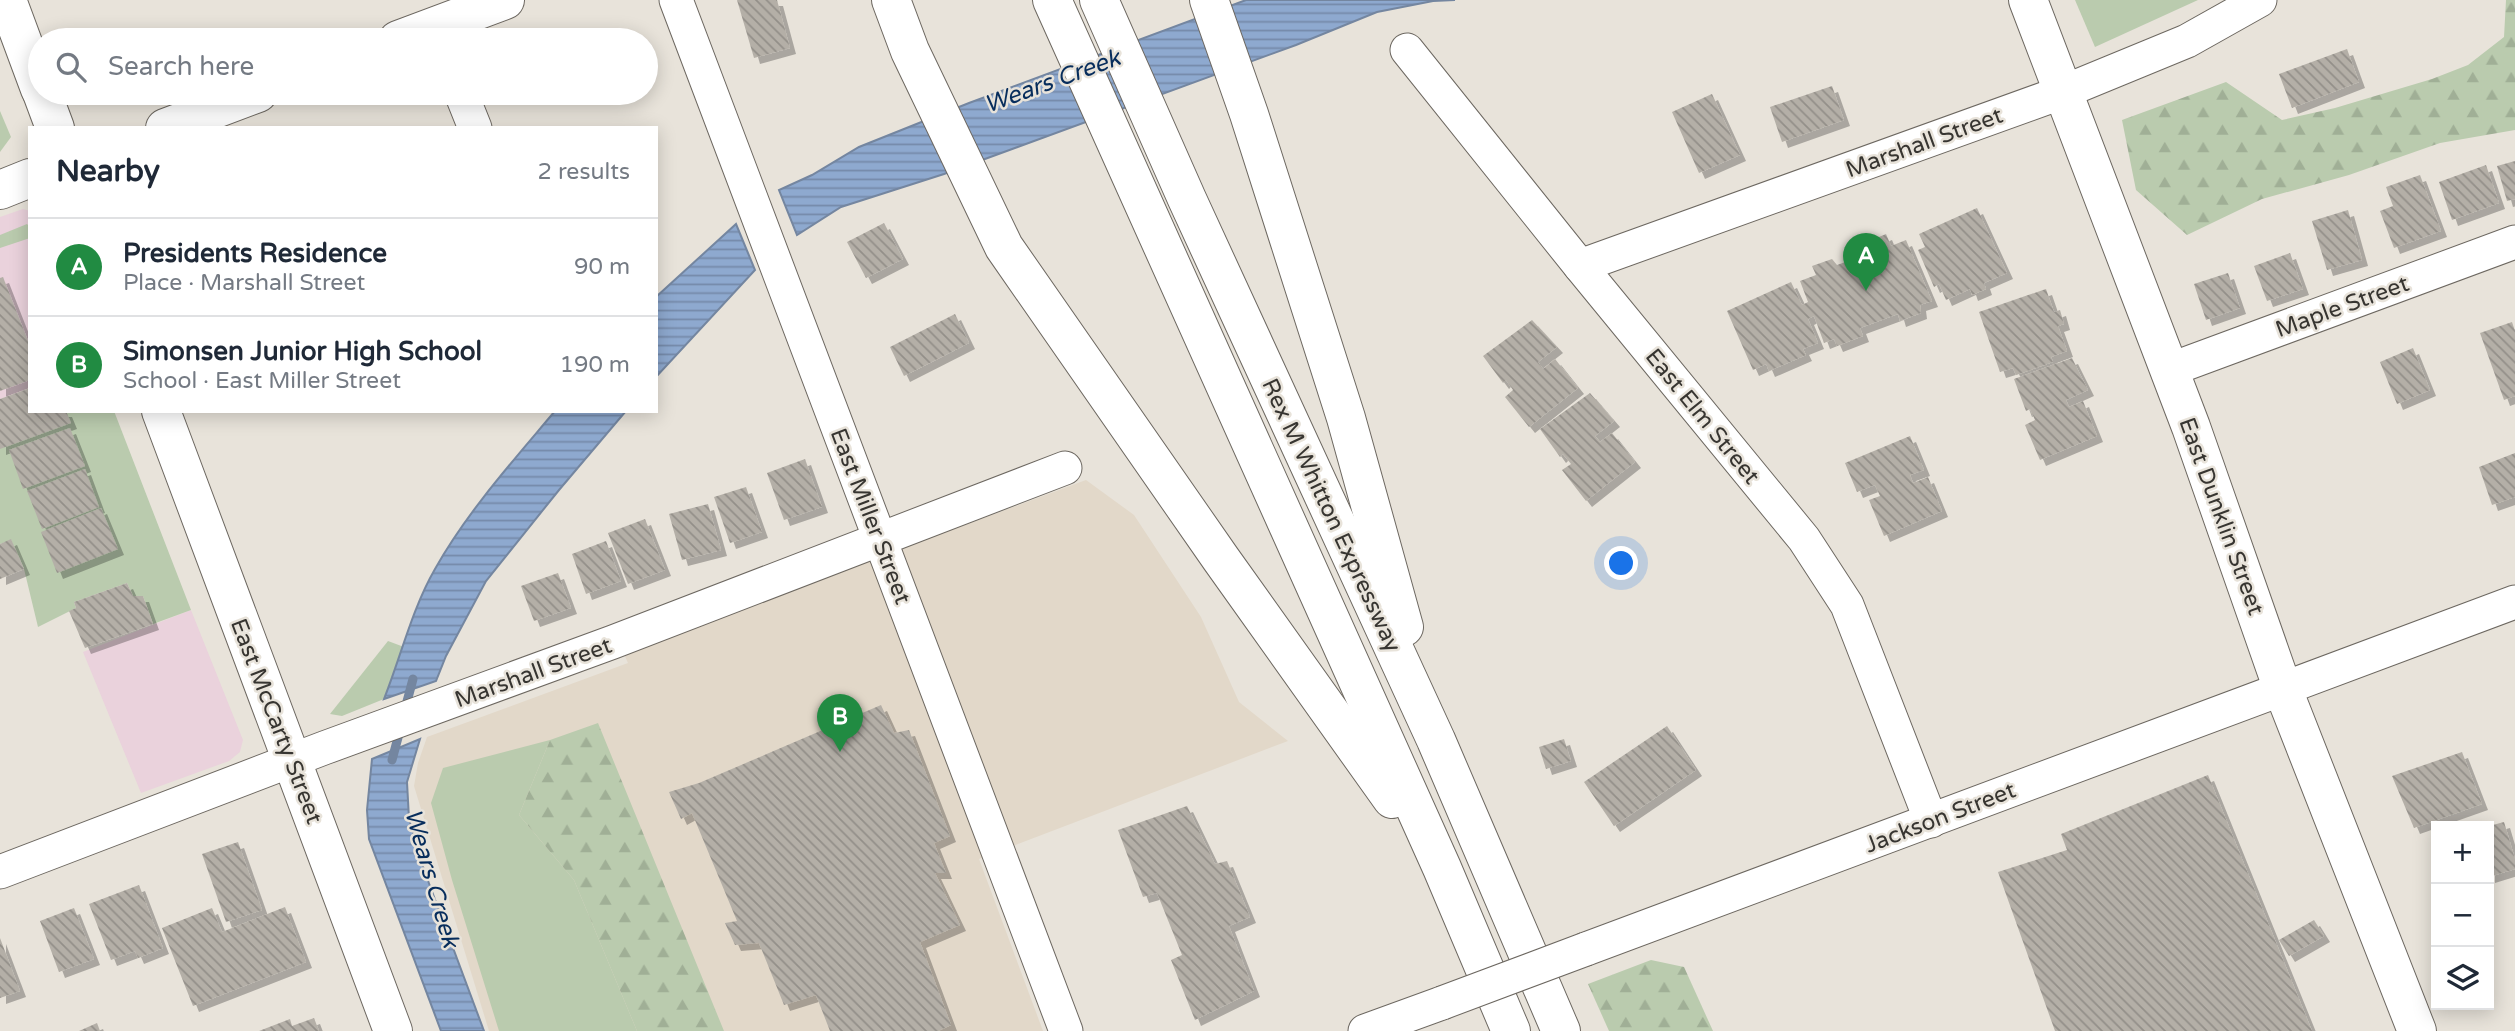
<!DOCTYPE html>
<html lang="en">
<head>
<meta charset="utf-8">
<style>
  body { margin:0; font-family:"Varela Round",sans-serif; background:#f2f2f3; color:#1f2937 }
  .controls { position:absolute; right:21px; bottom:21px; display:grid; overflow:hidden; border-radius:0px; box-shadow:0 4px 18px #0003 }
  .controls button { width:63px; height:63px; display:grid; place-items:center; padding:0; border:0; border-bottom:2px solid #e0e1e3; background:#fff; color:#1f2937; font:35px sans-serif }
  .you { position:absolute; left:1622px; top:564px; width:24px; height:24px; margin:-18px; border:5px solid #fff; border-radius:50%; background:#1a73e8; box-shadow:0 0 0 10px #1a73e833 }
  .badge { display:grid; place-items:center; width:46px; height:46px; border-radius:50%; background:#218b42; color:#fff; font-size:23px; font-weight:700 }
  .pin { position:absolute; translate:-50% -58px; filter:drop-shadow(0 2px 4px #0008) }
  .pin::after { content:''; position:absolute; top:37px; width:24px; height:21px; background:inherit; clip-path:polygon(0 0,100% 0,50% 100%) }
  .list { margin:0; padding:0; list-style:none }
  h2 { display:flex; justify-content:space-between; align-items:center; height:91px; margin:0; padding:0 28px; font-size:30px }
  h2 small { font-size:23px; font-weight:400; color:#747a83 }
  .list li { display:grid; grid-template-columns:46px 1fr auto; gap:21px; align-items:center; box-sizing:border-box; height:98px; padding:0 28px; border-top:2px solid #e0e1e3 }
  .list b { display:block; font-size:26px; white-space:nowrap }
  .list p { margin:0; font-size:23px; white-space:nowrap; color:#747a83 }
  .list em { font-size:23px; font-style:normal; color:#747a83 }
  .icon { flex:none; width:38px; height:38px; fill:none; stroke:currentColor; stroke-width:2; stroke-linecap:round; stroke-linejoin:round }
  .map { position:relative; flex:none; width:2515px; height:1031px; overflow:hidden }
  .search { position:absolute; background:#fff; box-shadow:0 4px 18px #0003; left:28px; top:28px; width:630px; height:77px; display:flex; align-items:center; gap:18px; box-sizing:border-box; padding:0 24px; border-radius:38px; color:#747a83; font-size:26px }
  .panel { position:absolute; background:#fff; box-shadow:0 4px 18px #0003; left:28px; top:126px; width:630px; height:287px; border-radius:0px }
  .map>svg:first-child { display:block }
  .commercial { fill:#ead2dc }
  .built { fill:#e2d8c9 }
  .green { fill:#bacbae }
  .forest { fill:url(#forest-firs) }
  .water { fill:url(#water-rules); stroke:#7486a0; stroke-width:2 }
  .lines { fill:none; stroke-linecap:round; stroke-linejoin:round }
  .stream { stroke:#7486a0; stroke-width:9 }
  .building { fill:url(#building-back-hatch); filter:url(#shadow) }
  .minor-casing { stroke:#6d6861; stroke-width:35 }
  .major-casing { stroke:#6d6861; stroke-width:40 }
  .highway-casing { stroke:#6d6861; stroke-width:40 }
  .minor { stroke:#fff; stroke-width:33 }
  .major { stroke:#fff; stroke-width:38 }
  .highway { stroke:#fff; stroke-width:38 }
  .minor-bridge-casing { stroke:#6d6861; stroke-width:35; stroke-linecap:butt }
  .minor-bridge { stroke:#fff; stroke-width:33 }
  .labels { text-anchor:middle; stroke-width:5; stroke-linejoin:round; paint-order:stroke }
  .street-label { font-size:23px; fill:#373531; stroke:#e8e3da }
  .water-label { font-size:24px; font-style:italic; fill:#072d5c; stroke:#e8e3da }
</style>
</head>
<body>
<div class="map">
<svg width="2515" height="1031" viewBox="0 0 2515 1031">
  <defs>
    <pattern id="forest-firs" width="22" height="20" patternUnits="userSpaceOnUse" patternTransform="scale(1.75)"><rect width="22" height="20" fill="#bacbae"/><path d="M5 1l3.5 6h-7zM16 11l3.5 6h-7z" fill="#a0af96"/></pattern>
    <pattern id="water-rules" width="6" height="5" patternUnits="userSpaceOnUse" patternTransform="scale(1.75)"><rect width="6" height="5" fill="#8ea9cf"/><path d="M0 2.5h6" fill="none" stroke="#758aa9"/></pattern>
    <pattern id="building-back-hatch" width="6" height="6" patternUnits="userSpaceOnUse" patternTransform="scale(1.75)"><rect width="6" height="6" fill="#b4afa7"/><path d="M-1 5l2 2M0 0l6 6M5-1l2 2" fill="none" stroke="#938f89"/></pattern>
    <filter id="shadow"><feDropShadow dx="6" dy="6" stdDeviation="0" flood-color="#0004"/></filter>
  </defs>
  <rect width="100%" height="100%" fill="#e8e3da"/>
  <!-- commercial -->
  <g class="commercial">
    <polygon points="23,209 30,211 30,388 0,399 0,217"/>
    <polygon points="191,610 243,740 240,752 229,761 141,793 83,652"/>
  </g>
  <!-- built -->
  <polygon class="built" points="1086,480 1134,515 1201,617 1239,702 1288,741 979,859 1043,1031 489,1031 414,786 418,763 427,737 628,663 623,652"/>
  <!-- green -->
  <g class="green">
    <polygon points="2075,0 2198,0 2095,47"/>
    <polygon points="0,111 11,137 0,152"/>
    <polygon points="27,224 30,227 30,238 0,248 0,235"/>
    <polygon points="0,401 30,411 114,411 191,610 153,624 143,596 133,596 127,583 74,602 76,608 38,627 24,569 11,540 0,544"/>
    <polygon points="388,641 404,647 384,699 342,716 330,714"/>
    <polygon points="550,740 519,815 574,880 637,1031 499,1031 452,880 431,803 443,768"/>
  </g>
  <!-- forest -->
  <g class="forest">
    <polygon points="2506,0 2515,0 2515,130 2440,143 2349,175 2262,199 2187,235 2136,190 2122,120 2226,82 2282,120 2335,108 2432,79 2468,65 2504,37"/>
    <polygon points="598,723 724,1031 637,1031 574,880 519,815 550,740"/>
    <polygon points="1651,960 1684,967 1713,1031 1609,1031 1588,984"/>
  </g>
  <!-- water -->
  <g class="water">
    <polygon points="1246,0 1455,0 1433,1 1377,12 1296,45 944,174 841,207 797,235 779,190 812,175 859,147 969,103"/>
    <polygon points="736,224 755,270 656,377 656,297"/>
    <path d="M555 411H626L559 490 486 581 446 656 436 681 384 699C401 656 412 609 435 569 467 512 513 461 555 411Z"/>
    <polygon points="420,739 407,782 409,819 424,870 484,1031 441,1031 369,839 367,810 372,759"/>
  </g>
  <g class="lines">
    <!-- stream -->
    <g class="stream">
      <polyline points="405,709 413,679"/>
      <polyline points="392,760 400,730"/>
    </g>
  </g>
  <!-- building -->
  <g class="building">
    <polygon points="737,0 777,0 790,48 754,58"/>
    <polygon points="2347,49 2359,82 2292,108 2279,74"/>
    <polygon points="1832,86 1844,120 1782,142 1770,107"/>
    <polygon points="1712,94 1740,155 1699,173 1672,112"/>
    <polygon points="2515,161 2515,199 2507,201 2497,166"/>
    <polygon points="2486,165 2499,203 2452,220 2439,182"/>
    <polygon points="2420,175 2441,231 2394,248 2380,211 2393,206 2386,187"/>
    <polygon points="1977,208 2007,273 1984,283 1986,289 1972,295 1970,289 1946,300 1939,284 1934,287 1918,250 1925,247 1919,234"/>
    <polygon points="2348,210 2362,260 2327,270 2312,221"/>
    <polygon points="884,223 903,259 866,278 847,242"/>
    <polygon points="1886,234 1891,246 1906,240 1932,301 1920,305 1921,313 1900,321 1898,314 1860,328 1863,336 1837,346 1834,339 1824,343 1814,316 1808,319 1818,343 1803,349 1806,355 1769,371 1766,364 1753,370 1727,311 1791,282 1802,305 1808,302 1800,281 1816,275 1812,266 1832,259 1837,265 1870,253 1865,243"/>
    <polygon points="2290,253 2303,289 2267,301 2254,266"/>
    <polygon points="2228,273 2240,308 2206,320 2194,284"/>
    <polygon points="3,277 30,346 30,380 0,391 0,278"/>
    <polygon points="2046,289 2054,312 2060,310 2064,324 2058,326 2067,351 2051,357 2053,362 2016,375 2013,368 2000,372 1979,312"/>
    <polygon points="955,314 969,343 904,376 890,347"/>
    <polygon points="1532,320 1557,347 1538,362 1543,369 1555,359 1578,388 1529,427 1505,397 1513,390 1506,380 1503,383 1483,356"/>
    <polygon points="2512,322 2515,331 2515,396 2504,400 2480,333"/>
    <polygon points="2413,348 2430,390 2397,404 2380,362"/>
    <polygon points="2072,358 2088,390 2066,400 2069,407 2083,401 2097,436 2040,460 2025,425 2035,420 2030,409 2026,411 2014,379"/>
    <polygon points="30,388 30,411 66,411 71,423 0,449 0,399"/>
    <polygon points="1590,393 1614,421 1595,436 1600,442 1612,433 1635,462 1586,501 1562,470 1571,464 1563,454 1560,457 1540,429"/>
    <polygon points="70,428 85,466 23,489 9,450"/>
    <polygon points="1910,436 1924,470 1910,475 1913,483 1928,477 1942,511 1884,536 1869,500 1880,496 1875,485 1857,492 1845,463"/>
    <polygon points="2515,453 2515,497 2492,505 2479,467"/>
    <polygon points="805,459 822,507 784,520 767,473"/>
    <polygon points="85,469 99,507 42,529 27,491"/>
    <polygon points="746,487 762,532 730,543 714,497"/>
    <polygon points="708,504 721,550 682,560 669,514"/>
    <polygon points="101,508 118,549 57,573 41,532"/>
    <polygon points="645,519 665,570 628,584 608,533"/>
    <polygon points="11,539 24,569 0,579 0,544"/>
    <polygon points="606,541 621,581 586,594 572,554"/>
    <polygon points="558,573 571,608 534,621 521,586"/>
    <polygon points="127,583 133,596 143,596 153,624 85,648 69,611 76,608 74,602"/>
    <polygon points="881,705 894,733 909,730 950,836 934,843 946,873 935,873 960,925 920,942 951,1025 938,1031 830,1031 816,995 784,1005 759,943 735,945 725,923 737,921 692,813 681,819 669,792 699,783"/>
    <polygon points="1667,726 1696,770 1614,826 1584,782"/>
    <polygon points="1564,739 1571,761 1546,769 1539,747"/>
    <polygon points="2462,752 2482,804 2414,828 2392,776"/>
    <polygon points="2208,775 2312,1031 2055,1031 1998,872 2067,850 2061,834"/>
    <polygon points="1187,806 1215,864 1227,861 1250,917 1229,926 1254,991 1195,1020 1171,960 1182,955 1157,893 1143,897 1118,830"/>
    <polygon points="2504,822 2515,859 2515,869 2489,877 2489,826"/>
    <polygon points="238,842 262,910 226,922 202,854"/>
    <polygon points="139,885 163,948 138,958 135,951 111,960 89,904"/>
    <polygon points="285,907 306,962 193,1006 162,928 212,908 222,932"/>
    <polygon points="74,908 94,959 59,972 40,921"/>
    <polygon points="2314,920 2324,936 2289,956 2279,940"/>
    <polygon points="0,938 20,991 0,998"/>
    <polygon points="314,1018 319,1031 259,1031 290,1019 292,1026"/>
    <polygon points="97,1023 100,1031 79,1031"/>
  </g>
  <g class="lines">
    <defs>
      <g id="minor">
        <polyline points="676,0 1066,1031"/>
        <polyline points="1407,50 1580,266 1804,539 1847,605 1931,821"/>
        <polyline points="461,93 475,128"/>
        <polyline points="1580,266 2063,92 2187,41 2260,0"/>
        <polyline points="2169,370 2515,242"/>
        <polyline points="0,872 324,748 613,642 1065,468"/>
        <polyline points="1586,949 2515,602"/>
        <polyline points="1365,1031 1442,1003"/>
      </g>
      <g id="major">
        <polyline points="7,0 40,89"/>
        <polyline points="2028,0 2191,427 2282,687 2417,1031"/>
        <polyline points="398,40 505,0"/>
        <polyline points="42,93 55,128"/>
        <polyline points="165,128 258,93"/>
        <polyline points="0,190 30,178"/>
        <polyline points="161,411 393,1031"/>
      </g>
      <g id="highway">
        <polyline points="891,0 910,51 1004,247 1221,559 1392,799"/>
        <polyline points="1052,0 1442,868 1511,1031"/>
        <polyline points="1099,0 1187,199 1436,740 1561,1031"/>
        <polyline points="1209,0 1249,114 1346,418 1404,627"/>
      </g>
    </defs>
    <!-- minor casing -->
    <use href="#minor" class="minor-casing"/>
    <!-- major casing -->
    <use href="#major" class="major-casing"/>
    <!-- highway casing -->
    <use href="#highway" class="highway-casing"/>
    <!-- minor -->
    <use href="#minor" class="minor"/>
    <!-- major -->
    <use href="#major" class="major"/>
    <!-- highway -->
    <use href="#highway" class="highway"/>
    <defs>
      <polyline id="minor-bridge" points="1442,1003 1586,949"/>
    </defs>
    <!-- minor-bridge casing -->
    <use href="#minor-bridge" class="minor-bridge-casing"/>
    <!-- minor-bridge -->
    <use href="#minor-bridge" class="minor-bridge"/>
  </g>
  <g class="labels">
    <!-- street labels -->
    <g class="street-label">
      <text transform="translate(1924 142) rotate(-20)" y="8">Marshall Street</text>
      <text transform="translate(2342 306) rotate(-20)" y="8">Maple Street</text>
      <text transform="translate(1703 416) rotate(51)" y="8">East Elm Street</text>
      <text transform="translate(1332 515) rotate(65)" y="8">Rex M Whitton Expressway</text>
      <text transform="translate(871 516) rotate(69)" y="8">East Miller Street</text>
      <text transform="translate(2222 516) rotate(70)" y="8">East Dunklin Street</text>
      <text transform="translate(533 672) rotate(-20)" y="8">Marshall Street</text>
      <text transform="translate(277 721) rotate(69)" y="8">East McCarty Street</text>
      <text transform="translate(1940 817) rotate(-21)" y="8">Jackson Street</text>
    </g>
    <!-- water labels -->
    <g class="water-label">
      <text transform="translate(1052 81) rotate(-20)" y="8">Wears Creek</text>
      <text transform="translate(432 878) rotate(74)" y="8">Wears Creek</text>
    </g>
  </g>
</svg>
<div class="controls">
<button>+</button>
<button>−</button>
<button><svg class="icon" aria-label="layers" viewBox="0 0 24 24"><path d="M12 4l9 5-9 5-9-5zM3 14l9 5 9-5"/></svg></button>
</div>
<div class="you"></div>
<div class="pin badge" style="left:1866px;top:291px">A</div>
<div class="pin badge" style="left:840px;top:752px">B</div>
<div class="search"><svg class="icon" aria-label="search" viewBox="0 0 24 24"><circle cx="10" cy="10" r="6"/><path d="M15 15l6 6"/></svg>Search here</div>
<section class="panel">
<h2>Nearby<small>2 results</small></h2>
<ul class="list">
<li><span class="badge">A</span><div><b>Presidents Residence</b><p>Place · Marshall Street</p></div><em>90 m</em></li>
<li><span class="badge">B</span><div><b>Simonsen Junior High School</b><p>School · East Miller Street</p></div><em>190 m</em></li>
</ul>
</section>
</div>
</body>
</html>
